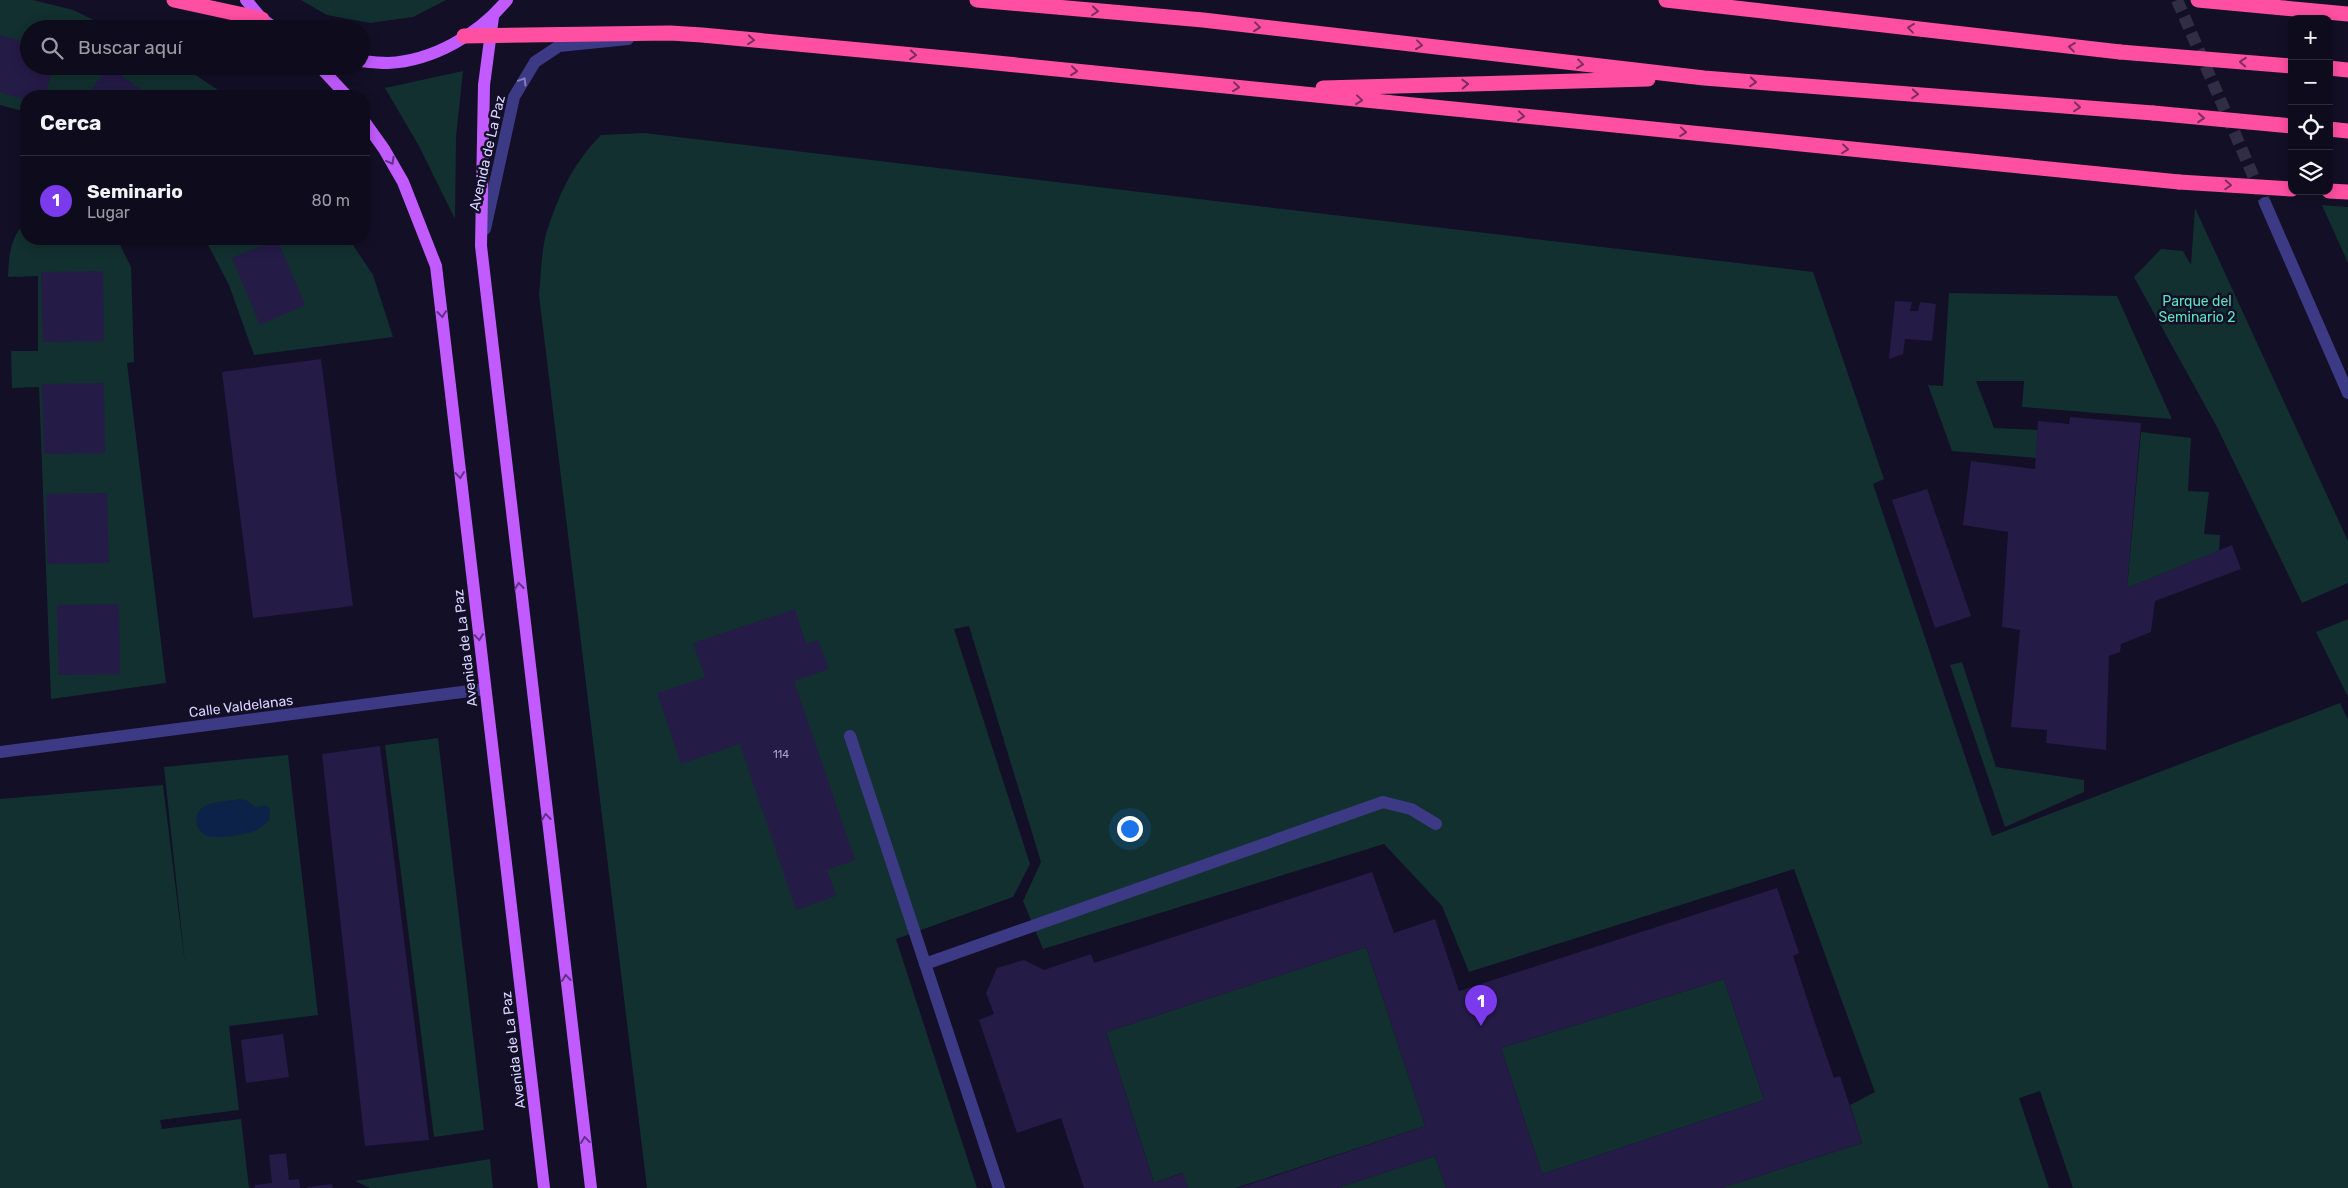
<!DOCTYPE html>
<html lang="es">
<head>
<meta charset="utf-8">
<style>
  body { margin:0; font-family:Rubik,sans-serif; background:#1c1929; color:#f1f3f6 }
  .controls { position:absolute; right:15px; top:15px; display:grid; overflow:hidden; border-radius:10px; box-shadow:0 2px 12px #0003 }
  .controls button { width:45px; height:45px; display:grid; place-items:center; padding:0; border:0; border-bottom:1px solid #2e2b3b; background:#0e0b1c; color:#f1f3f6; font:25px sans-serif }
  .you { position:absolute; left:1129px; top:828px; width:18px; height:18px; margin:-12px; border:4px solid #fff; border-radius:50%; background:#1a73e8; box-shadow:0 0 0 8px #1a73e833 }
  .badge { display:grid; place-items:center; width:32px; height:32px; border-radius:50%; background:#7c3aed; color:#fff; font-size:16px; font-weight:700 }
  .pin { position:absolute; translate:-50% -41px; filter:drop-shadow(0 1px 2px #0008) }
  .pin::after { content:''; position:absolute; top:26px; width:18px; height:15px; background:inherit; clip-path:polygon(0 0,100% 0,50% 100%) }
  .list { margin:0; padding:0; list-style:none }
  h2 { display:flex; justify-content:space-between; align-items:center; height:65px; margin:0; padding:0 20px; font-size:21px }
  h2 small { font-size:16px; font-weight:400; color:#9b9ba3 }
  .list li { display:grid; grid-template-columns:32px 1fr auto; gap:15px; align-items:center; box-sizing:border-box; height:90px; padding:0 20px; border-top:1px solid #2e2b3b }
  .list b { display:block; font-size:19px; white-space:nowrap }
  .list p { margin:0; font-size:16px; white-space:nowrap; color:#9b9ba3 }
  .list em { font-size:16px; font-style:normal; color:#9b9ba3 }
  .icon { flex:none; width:28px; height:28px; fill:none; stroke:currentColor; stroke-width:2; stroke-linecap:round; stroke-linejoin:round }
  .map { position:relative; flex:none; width:2348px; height:1188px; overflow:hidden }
  .search { position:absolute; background:#0e0b1c; box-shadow:0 2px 12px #0003; left:20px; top:20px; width:350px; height:55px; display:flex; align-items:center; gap:12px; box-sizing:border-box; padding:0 18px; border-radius:28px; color:#9b9ba3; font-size:19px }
  .panel { position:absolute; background:#0e0b1c; box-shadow:0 2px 12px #0003; left:20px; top:90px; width:350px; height:155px; border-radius:20px }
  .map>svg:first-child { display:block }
  .green { fill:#12302f }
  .water { fill:#0c2248 }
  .building { fill:#241b47; fill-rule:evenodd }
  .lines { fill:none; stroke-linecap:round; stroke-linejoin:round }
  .street-tunnel { stroke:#312d47; stroke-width:12; stroke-dasharray:12 6; stroke-linecap:butt }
  .lane { stroke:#3d3a85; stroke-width:12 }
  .street { stroke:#3d3a85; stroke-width:12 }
  .primary { stroke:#c25bff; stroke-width:12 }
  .highway { stroke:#ff4fa3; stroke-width:15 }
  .highway-bridge { stroke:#ff4fa3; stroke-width:15 }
  .oneway { stroke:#7d2c5e }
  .oneway2 { stroke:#837fbc }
  .oneway3 { stroke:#623188 }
  .labels { text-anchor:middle; stroke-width:5; stroke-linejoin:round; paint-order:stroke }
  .number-label { font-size:11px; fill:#aca6d1 }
  .street-label { font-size:14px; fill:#d9d4ff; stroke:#130f26 }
  .park-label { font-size:14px; fill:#5fe0c0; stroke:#130f26 }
</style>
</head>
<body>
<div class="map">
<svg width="2348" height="1188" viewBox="0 0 2348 1188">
  <rect width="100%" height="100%" fill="#130f26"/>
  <!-- green -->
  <g class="green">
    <polygon points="0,0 33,0 73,10 113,29 29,29 29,66 182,66 227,96 26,96 26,112 0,105"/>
    <polygon points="301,0 446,0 413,17 370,23 327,15"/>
    <polygon points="463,71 456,137 455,219 419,146 385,88"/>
    <path d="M644 133 1813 272 1884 479 1873 484 1992 836 2340 703 2348 720V1188H2073L2040 1091 2019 1098 2049 1188H1721L1862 1143 1850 1105 1875 1092 1794 869 1469 972 1442 906 1384 844 1043 949 1023 901 1041 862 969 626 954 629 1030 864 1013 897 896 939 977 1188H647L539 295C541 276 541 253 546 234 558 196 573 163 601 135Z"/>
    <polygon points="2322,205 2348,207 2348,263"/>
    <polygon points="2195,208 2348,541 2348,583 2302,603 2217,427 2134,277 2161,249 2183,251 2191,265"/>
    <path d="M26 222V239H117L131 267 134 362 127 363 166 683 51 699 39 387 12 388 11 351H38V276L8 277C9 255 10 237 26 222Z"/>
    <polygon points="205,239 349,239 373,275 393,337 254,355 229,285"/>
    <polygon points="1949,293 2117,296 2172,419 2022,407 2024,381 1976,381 1994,428 2038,430 2036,458 1952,451 1928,385 1943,386"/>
    <polygon points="2141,432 2191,438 2188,491 2209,492 2204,534 2220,535 2219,551 2127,588"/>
    <polygon points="2348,619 2348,697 2316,632"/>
    <polygon points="1962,662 1996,767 2084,780 2084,792 2005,827 1950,665"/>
    <polygon points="438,738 484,1130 434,1137 385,745"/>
    <polygon points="288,755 318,1015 229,1026 239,1110 160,1120 162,1129 241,1119 249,1188 0,1188 0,799 163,785 185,964 164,767"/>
    <polygon points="1366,947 1425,1126 1236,1188 1188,1188 1182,1173 1154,1183 1106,1032"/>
    <polygon points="1724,979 1764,1100 1542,1174 1501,1048"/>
    <polygon points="1435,1156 1446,1188 1337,1188"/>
    <polygon points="490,1159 493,1188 370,1188 355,1181"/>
  </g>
  <!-- water -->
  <path class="water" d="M239 799 246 800 255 807C263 807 265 803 270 810L269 820C265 824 260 829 254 831 245 835 217 839 208 836 194 832 192 812 205 806 215 801 229 801 239 799Z"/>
  <!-- building -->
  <g class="building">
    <polygon points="0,35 29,43 29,66 54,66 45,96 26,96 26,100 0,92"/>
    <polygon points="108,66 150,96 87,96"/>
    <polygon points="277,239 305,305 260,325 232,258"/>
    <polygon points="103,271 104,341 43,342 41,272"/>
    <polygon points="1895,301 1912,302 1910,311 1918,311 1920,302 1936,304 1932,341 1905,339 1903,354 1889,359"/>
    <polygon points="321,359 353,606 253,618 222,372"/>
    <polygon points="104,383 105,453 44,454 42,384"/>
    <polygon points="2070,417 2141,423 2127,588 2232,545 2241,569 2155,601 2151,632 2121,644 2120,652 2109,656 2106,750 2046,743 2047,730 2011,727 2020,630 2002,627 2008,532 1963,525 1971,461 2035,469 2038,421 2069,424"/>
    <polygon points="1927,489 1971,616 1935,628 1892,500"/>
    <polygon points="107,493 109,563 47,564 46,494"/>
    <polygon points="119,604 120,674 59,675 57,605"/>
    <polygon points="795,609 806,644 818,640 829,669 794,681 855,860 827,870 836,896 796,910 740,744 681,764 657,693 705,677 693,643"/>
    <polygon points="380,746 429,1140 365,1146 322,754"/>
    <path d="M1372 872 1394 933 1435 919 1459 991 1777 888 1799 953 1793 956 1814 1020 1834 1078 1840 1076 1862 1143 1721 1188H1446L1435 1156 1337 1188H1238L1425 1126 1366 947 1106 1032 1154 1183 1183 1173 1188 1188H1084L1061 1118 1017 1133 979 1020 994 1014 986 993 997 968 1024 960 1044 970 1091 954 1094 963ZM1724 979 1764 1100 1542 1174 1501 1048Z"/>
    <polygon points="283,1034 289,1077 246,1083 241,1040"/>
    <polygon points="286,1153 289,1180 299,1179 300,1188 255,1188 255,1185 272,1183 269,1155"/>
    <polygon points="332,1184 333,1188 307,1188 307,1187"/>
  </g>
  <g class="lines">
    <!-- street-tunnel -->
    <polyline class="street-tunnel" points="2177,0 2265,203"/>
    <!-- lane -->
    <g class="lane">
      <polyline points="850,736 999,1188"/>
      <polyline points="925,964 1383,802 1411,809 1436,824"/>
    </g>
    <!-- street -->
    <g class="street">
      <polyline points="2265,203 2348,393"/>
      <polyline points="485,229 514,97 535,62 559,46 628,39"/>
      <polyline points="0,752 485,689"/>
    </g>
    <!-- primary -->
    <g class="primary">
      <polyline points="246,0 262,19 276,29"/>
      <polyline points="493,17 484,85 481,246 591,1188"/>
      <path d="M361 61C370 62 379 63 388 63 433 61 479 34 507 0"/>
      <polyline points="319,66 347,96"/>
      <polyline points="364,121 384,149 403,182 436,266 544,1188"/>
    </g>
    <!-- highway -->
    <g class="highway">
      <polyline points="174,0 262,19"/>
      <polyline points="977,0 1203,20 1704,78 2153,113"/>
      <polyline points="1666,0 2120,52"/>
      <polyline points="2198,0 2348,14"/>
      <polyline points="464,36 670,33 702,35 967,60 2179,182"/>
      <polyline points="2329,68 2348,70"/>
      <polyline points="1323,88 1648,79"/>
      <polyline points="2329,129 2348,131"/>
      <polyline points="2329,191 2348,192"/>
    </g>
    <!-- highway-bridge -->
    <g class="highway-bridge">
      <polyline points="2120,52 2292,66"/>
      <polyline points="2153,113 2292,126"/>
      <polyline points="2179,182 2292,189"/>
    </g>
  </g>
  <!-- one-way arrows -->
  <defs><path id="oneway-chevron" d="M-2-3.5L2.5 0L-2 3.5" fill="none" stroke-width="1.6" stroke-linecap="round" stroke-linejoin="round" transform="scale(1.25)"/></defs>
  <g class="oneway">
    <use href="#oneway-chevron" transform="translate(1095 11) rotate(5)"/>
    <use href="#oneway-chevron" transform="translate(1257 27) rotate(7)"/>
    <use href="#oneway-chevron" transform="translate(1911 28) rotate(-173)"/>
    <use href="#oneway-chevron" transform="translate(751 40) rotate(5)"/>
    <use href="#oneway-chevron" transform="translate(1419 45) rotate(7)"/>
    <use href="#oneway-chevron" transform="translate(2072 47) rotate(-173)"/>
    <use href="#oneway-chevron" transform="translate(913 55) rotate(5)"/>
    <use href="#oneway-chevron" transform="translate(2243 62) rotate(-176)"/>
    <use href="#oneway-chevron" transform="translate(1580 64) rotate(7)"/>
    <use href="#oneway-chevron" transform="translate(1074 71) rotate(6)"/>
    <use href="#oneway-chevron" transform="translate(1753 82) rotate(5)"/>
    <use href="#oneway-chevron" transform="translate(1465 84) rotate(-2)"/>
    <use href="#oneway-chevron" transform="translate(1236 87) rotate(6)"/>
    <use href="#oneway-chevron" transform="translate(1915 94) rotate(5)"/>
    <use href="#oneway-chevron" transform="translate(1359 100) rotate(6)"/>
    <use href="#oneway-chevron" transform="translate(2077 107) rotate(5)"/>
    <use href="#oneway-chevron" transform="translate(1521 116) rotate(6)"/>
    <use href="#oneway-chevron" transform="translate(2201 118) rotate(5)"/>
    <use href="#oneway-chevron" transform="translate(1683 132) rotate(6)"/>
    <use href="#oneway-chevron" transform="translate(1845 149) rotate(6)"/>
    <use href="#oneway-chevron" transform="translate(2228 185) rotate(3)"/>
  </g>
  <use class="oneway2" href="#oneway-chevron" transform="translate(523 81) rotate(-59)"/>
  <g class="oneway3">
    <use href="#oneway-chevron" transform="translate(391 161) rotate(61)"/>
    <use href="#oneway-chevron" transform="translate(442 314) rotate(83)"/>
    <use href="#oneway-chevron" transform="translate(460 475) rotate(83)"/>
    <use href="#oneway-chevron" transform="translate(519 586) rotate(-97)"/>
    <use href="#oneway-chevron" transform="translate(479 637) rotate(83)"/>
    <use href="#oneway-chevron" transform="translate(546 817) rotate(-97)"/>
    <use href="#oneway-chevron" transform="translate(566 978) rotate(-97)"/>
    <use href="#oneway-chevron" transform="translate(585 1140) rotate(-97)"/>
  </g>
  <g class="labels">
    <!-- number labels -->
    <g class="number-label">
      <text x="781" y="758">114</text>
    </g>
    <!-- street labels -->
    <g class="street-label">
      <text transform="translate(487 153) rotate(-77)" y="5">Avenida de La Paz</text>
      <text transform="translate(465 648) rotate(-97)" y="5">Avenida de La Paz</text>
      <text transform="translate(241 706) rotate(-7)" y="5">Calle Valdelanas</text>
      <text transform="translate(513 1050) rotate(-97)" y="5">Avenida de La Paz</text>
    </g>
    <!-- park labels -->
    <g class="park-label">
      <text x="2197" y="306">Parque del<tspan x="2197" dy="16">Seminario 2</tspan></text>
    </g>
  </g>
</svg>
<div class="controls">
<button>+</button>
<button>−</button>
<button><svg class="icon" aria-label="locate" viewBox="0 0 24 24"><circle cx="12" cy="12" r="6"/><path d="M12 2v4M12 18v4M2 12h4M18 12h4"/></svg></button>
<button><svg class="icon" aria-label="layers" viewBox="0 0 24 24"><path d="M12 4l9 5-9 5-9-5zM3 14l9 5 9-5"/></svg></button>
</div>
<div class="you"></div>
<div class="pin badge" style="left:1481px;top:1026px">1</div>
<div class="search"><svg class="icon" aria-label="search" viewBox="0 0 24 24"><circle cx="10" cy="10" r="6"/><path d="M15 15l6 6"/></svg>Buscar aquí</div>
<section class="panel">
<h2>Cerca<small></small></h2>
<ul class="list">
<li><span class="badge">1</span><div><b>Seminario</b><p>Lugar</p></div><em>80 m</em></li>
</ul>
</section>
</div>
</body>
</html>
